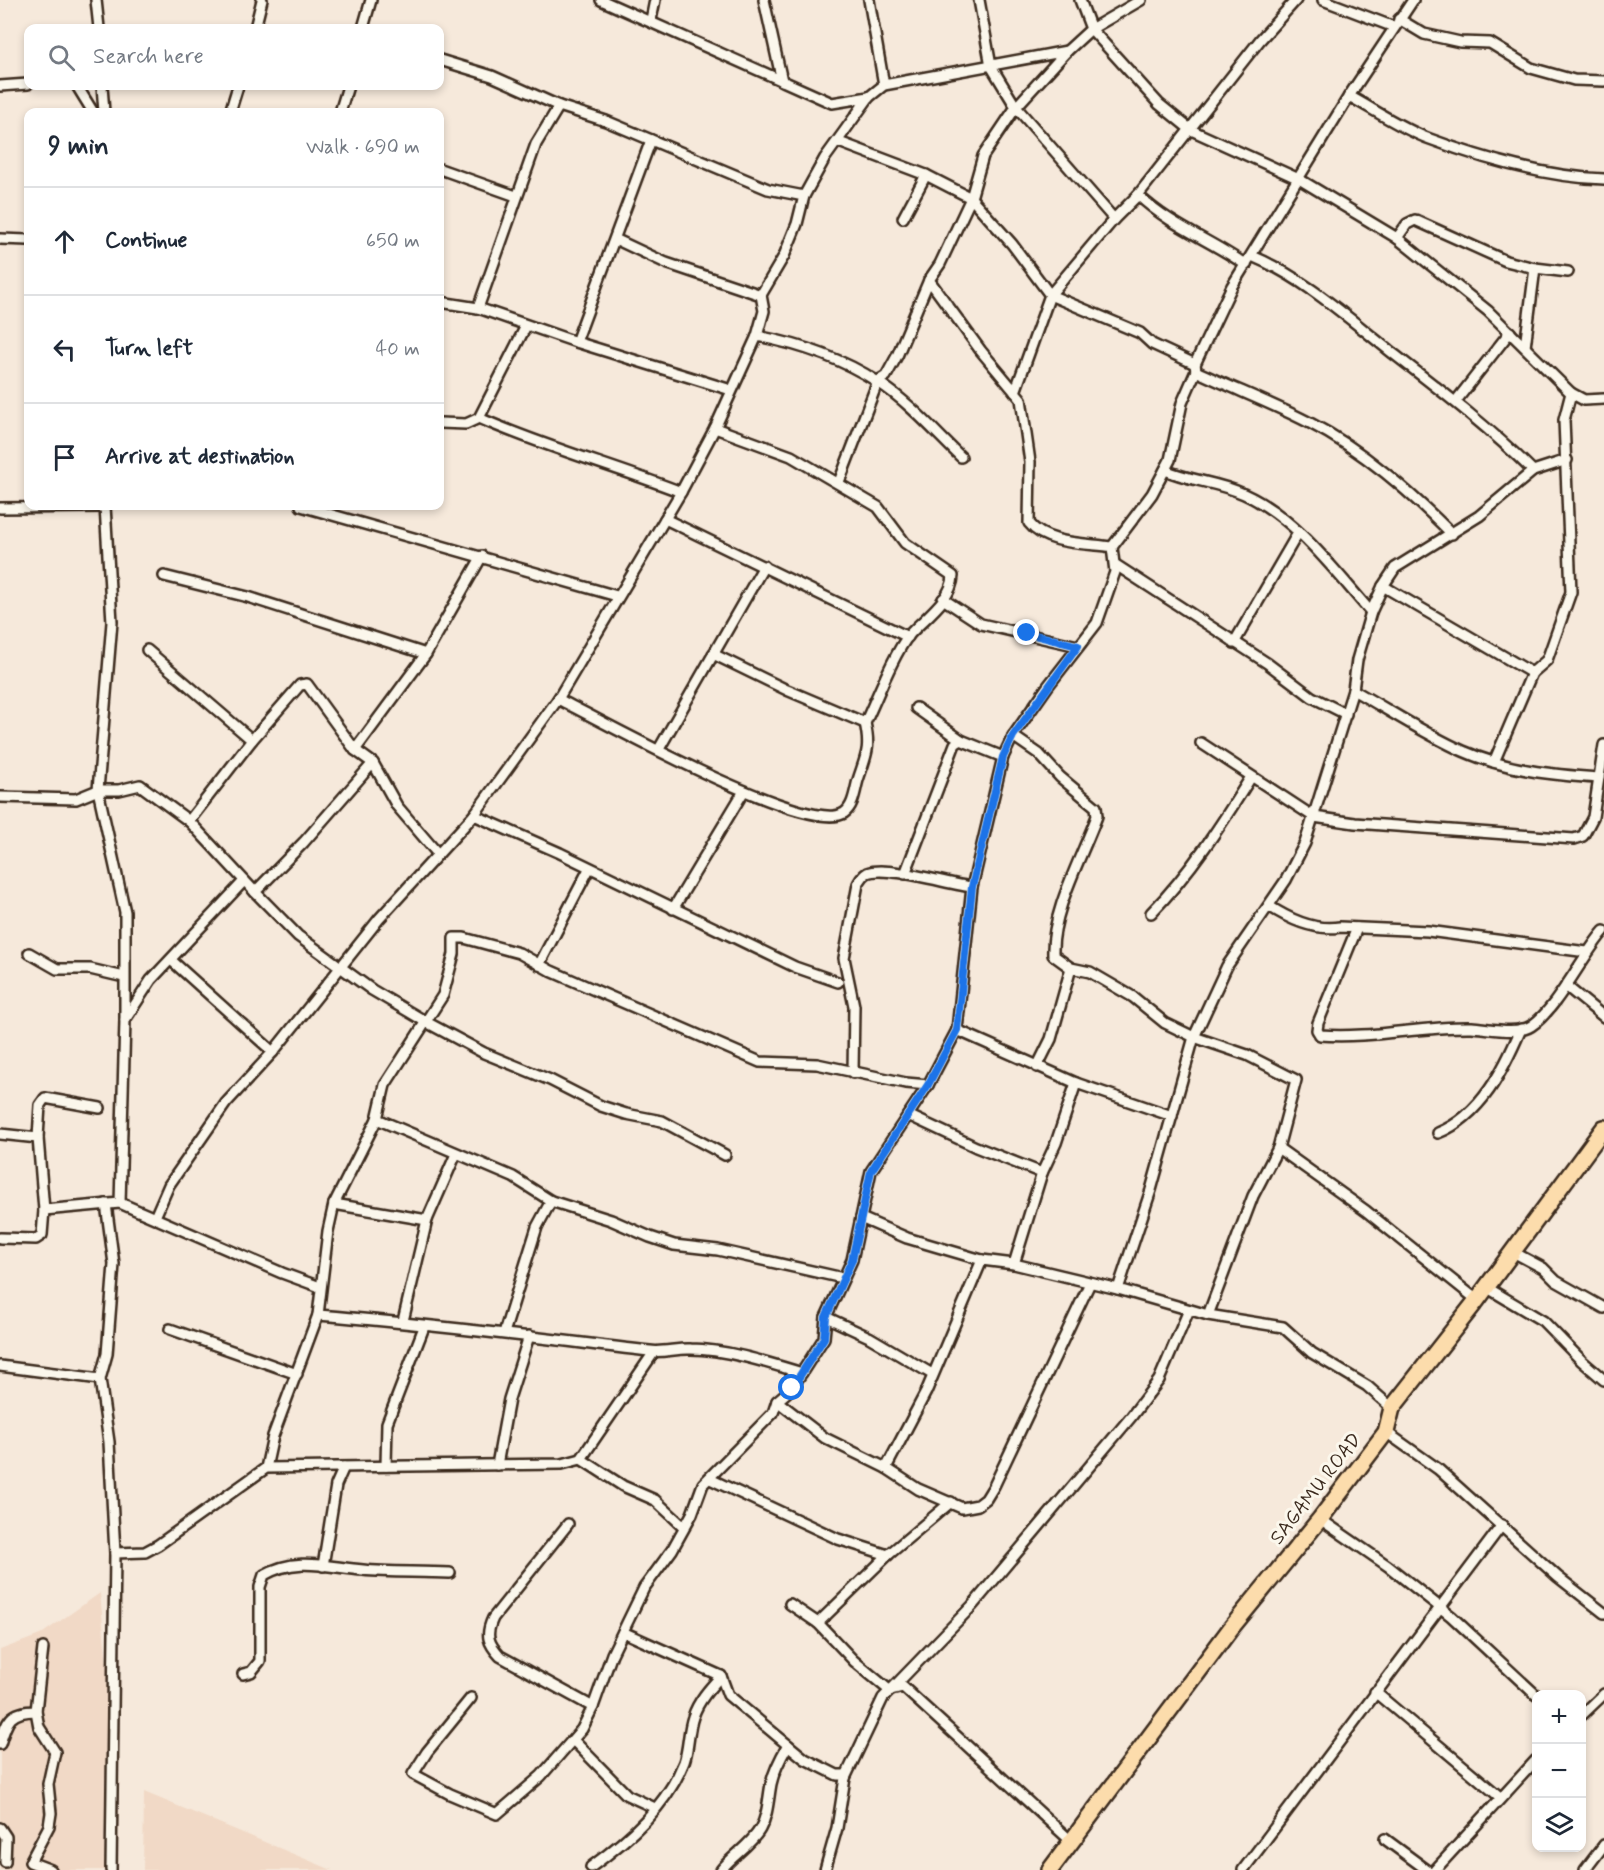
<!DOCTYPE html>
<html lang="en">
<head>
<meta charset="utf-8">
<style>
  body { margin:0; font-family:Mynerve,sans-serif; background:#f2f2f3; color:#1f2937 }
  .controls { position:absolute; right:18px; bottom:18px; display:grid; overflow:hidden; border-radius:12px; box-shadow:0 3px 9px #0003 }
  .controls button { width:54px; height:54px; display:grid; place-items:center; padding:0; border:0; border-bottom:2px solid #e0e1e3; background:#fff; color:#1f2937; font:30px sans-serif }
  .stop { position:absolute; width:18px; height:18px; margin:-14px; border:4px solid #1a73e8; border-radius:50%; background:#fff }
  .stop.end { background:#1a73e8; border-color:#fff; box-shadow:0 2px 6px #0008 }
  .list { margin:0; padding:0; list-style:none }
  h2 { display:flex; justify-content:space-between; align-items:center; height:78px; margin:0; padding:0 24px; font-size:26px }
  h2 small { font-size:20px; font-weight:400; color:#747a83 }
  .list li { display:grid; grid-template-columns:39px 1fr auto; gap:18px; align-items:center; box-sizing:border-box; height:108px; padding:0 24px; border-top:2px solid #e0e1e3 }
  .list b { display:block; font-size:22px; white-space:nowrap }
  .list em { font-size:20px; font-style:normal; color:#747a83 }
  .icon { flex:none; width:33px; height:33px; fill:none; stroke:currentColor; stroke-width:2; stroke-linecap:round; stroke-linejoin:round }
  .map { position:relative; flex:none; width:1604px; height:1870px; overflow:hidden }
  .search { position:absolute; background:#fff; box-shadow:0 3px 9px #0003; left:24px; top:24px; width:420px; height:66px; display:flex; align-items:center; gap:15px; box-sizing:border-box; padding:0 21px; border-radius:12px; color:#747a83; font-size:22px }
  .panel { position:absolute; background:#fff; box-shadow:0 3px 9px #0003; left:24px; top:108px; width:420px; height:402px; border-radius:12px }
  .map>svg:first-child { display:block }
  .built { fill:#f1d9c6 }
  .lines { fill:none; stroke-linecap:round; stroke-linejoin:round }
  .minor-casing { stroke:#3b2a1e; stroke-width:14 }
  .trunk-casing { stroke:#3b2a1e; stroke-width:20 }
  .minor { stroke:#fbf7ec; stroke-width:9 }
  .trunk { stroke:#fcdcac; stroke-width:15 }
  .route { stroke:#1a73e8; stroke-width:8 }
  .labels { text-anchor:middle; stroke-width:6; stroke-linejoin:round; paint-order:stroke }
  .street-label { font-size:20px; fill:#3b2a1e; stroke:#fbf7ec }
</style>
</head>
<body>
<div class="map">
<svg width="1604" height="1870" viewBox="0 0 1604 1870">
  <rect width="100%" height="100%" fill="#f6e9db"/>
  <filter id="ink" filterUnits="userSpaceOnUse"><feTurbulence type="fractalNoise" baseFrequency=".0167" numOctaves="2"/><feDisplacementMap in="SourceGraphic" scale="12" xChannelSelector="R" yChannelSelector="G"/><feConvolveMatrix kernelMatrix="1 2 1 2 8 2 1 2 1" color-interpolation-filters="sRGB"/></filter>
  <g filter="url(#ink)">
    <!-- built -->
    <g class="built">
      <polygon points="100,1593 107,1667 104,1870 0,1870 0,1650 40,1635"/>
      <polygon points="144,1792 332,1870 143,1870"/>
    </g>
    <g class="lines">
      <defs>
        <g id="minor">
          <polyline points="96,0 99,28"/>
          <polyline points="601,0 832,103 869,97 884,85 1067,51"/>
          <polyline points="764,0 782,81"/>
          <polyline points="869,0 884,85"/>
          <polyline points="979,0 991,66 1016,107 1114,219"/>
          <polyline points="1080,0 1091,29 1159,104 1191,130 1299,179 1397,238 1488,311 1571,393 1564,420 1571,592 1547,660 1532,673 1494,762"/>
          <polyline points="1323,0 1394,27"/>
          <polyline points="1399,19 1424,34 1460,42 1490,43 1531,68 1574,80 1604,81"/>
          <polyline points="651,20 655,0"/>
          <polyline points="255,28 262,0"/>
          <polyline points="363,28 371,0"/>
          <polyline points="440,60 492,76 559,106 606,121 768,189 804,196"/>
          <polyline points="0,86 28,84"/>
          <polyline points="77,86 93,112"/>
          <polyline points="102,86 104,112"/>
          <path d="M1349 96C1375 110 1402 129 1430 139 1483 159 1548 177 1604 179"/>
          <polyline points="230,112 238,86"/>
          <polyline points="340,112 348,86"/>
          <polyline points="839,142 926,175 971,198 1012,244 1050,295 1140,333 1152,344 1195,364"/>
          <polyline points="440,169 516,196"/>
          <path d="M1138 195C1172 227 1209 239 1246 265"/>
          <polyline points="903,218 926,175"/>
          <polyline points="1397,238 1407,224 1415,220 1506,261 1535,268 1568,272"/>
          <polyline points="0,239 28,240"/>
          <polyline points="615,239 666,263 761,295"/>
          <path d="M1252 256C1303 277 1347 317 1390 351 1439 389 1489 427 1533 471"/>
          <path d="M929 280 981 351 1021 399 1030 462 1029 523C1046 545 1087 543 1112 547"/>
          <polyline points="440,302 478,308 576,342 731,390"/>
          <polyline points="478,308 536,144 559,106"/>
          <path d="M757 336C798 344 843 359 878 382 909 402 935 432 961 457"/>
          <polyline points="576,342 651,140"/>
          <polyline points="1525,347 1535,268"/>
          <path d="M1196 371C1234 389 1274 404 1310 423 1363 450 1410 492 1452 534"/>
          <polyline points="1015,392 1050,295 1114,219 1138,195 1260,40 1296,0"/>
          <polyline points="1571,393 1584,400 1604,399"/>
          <polyline points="1456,401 1510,332"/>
          <path d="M479 418C544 447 614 466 681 492"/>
          <polyline points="440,423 466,424 479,418 526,326"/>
          <path d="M1165 470C1190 481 1218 482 1244 494 1295 517 1334 570 1371 612"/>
          <polyline points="839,482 878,381 886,376 897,356 929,280 940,264 971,198 983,156 1016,107 1067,51 1091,29 1141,0"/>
          <polyline points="105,506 112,622 98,790 125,912 125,1020 120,1203"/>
          <polyline points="301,506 617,596"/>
          <polyline points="0,508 105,507"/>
          <polyline points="665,519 908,637"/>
          <polyline points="1116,565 1267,663 1312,697 1346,714"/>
          <polyline points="164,576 248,597 426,654 482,556"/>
          <polyline points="1383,586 1532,673"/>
          <polyline points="943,599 981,624 1078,646"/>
          <polyline points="1234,643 1298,533"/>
          <polyline points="147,650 252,740"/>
          <polyline points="713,654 787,690 865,723"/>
          <path d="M1353 690C1389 710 1425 734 1463 751 1506 770 1552 775 1599 778"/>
          <path d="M558 699C602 721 808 836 844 813 854 806 855 790 858 780 866 755 871 749 865 723 877 698 893 655 909 635 924 618 952 600 953 576L905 543 878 507 791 456 715 428"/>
          <polyline points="916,708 961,740"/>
          <path d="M1013 736 1039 754 1060 777 1096 807 1097 816C1082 857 1051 912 1053 955L1071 968 1090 972 1133 997 1165 1023 1194 1037 1247 1055 1296 1080 1278 1148 1253 1196 1208 1315"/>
          <polyline points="1201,743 1314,817 1355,823 1574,839 1583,836 1593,817 1604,745"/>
          <polyline points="659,749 764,566"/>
          <polyline points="355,750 426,654"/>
          <polyline points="0,797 76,799 98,790 119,790 140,785 189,821 252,740 300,685 307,684 355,750 373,763 397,806 438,854"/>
          <polyline points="474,815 560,853 795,967 838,982"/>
          <polyline points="189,821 255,892 304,842 373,763"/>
          <polyline points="905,874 955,744 961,740 1003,757"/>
          <polyline points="255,892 298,936 372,990 428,1023 484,1053 550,1080 601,1106 626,1114 662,1121 725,1155"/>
          <path d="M1269 906C1289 919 1316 931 1340 927L1428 931 1587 952"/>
          <polyline points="673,909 744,791"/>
          <path d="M1151 913C1191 872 1221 825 1251 777"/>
          <path d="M1357 928 1318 1023 1317 1030 1320 1035C1371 1039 1421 1026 1472 1027 1488 1028 1517 1035 1531 1026 1557 1009 1582 956 1604 931"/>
          <polyline points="29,953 57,969 90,969 124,977"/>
          <polyline points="171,960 273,1052"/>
          <polyline points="539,965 589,869"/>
          <polyline points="1566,986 1604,1017"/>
          <polyline points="125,1020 151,980 244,881"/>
          <polyline points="957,1030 1076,1083 1172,1116"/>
          <polyline points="1037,1067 1051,1039 1071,968"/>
          <path d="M853 1073 854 1006 844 958 858 884C861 879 862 876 867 873 886 865 948 884 972 887"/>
          <polyline points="908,1115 976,1147 1042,1173"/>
          <polyline points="377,1119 513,1177 551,1201 611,1220 650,1237 674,1245 718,1250 843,1278"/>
          <path d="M1438 1133C1481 1116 1504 1069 1521 1029"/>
          <polyline points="0,1134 38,1138 40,1105 45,1098 100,1108"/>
          <polyline points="1278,1148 1366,1211 1477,1300"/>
          <polyline points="106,1204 114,1264 107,1354 100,1379 109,1442 115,1553 111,1870"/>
          <polyline points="334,1204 427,1220"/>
          <polyline points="44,1210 120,1203 282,1273 320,1287"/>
          <polyline points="155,1217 169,1185 226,1103 273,1052 379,919 474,815 558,699 681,492 715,428 757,336 764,311 761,295 784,256 797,224 804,196 825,158 869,97"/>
          <polyline points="861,1218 907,1238 982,1260 1014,1264 1118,1289 1208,1315 1283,1327 1312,1353 1367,1386 1392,1408"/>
          <polyline points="0,1238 36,1239 42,1235 44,1210 38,1138"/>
          <polyline points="1513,1252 1543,1268 1556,1281 1604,1308"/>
          <polyline points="1014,1264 1042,1173 1056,1143 1076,1083"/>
          <polyline points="1486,1287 1543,1321 1582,1361 1604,1380"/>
          <polyline points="1118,1289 1151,1190 1194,1037 1227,966 1286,880 1305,843 1353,690 1357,660 1371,612 1383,586 1395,568 1479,516 1533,471 1567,460"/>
          <path d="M318 1315C429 1324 539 1338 650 1351 663 1353 677 1348 691 1349 725 1349 769 1363 802 1373"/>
          <polyline points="826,1317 869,1337 932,1374"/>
          <polyline points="403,1321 427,1220 456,1154"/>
          <polyline points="170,1329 297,1374"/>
          <polyline points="504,1333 537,1227 551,1201"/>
          <polyline points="0,1366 100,1379"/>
          <polyline points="777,1401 825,1438 886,1468 918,1489 962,1508 978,1505 986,1499 994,1486 1090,1283"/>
          <polyline points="1386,1432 1438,1469 1558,1577 1604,1613"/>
          <polyline points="581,1459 623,1486 655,1500 684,1527"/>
          <polyline points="497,1465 509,1399 529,1336"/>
          <polyline points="386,1466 387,1423 424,1327"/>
          <polyline points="266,1468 273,1436 318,1315 328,1231 334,1204 377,1119 385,1085 443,995 454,954 454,938 464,938 519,953 551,971 760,1062 817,1064 906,1083 928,1085"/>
          <polyline points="886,1468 926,1392 982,1260"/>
          <polyline points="710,1479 838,1539 888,1555"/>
          <polyline points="1320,1519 1388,1566 1451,1616 1536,1695"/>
          <path d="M568 1524 493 1618C485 1635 488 1643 500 1656L593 1707"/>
          <polyline points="115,1553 145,1552 158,1545 266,1468 562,1464 581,1459 654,1352"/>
          <polyline points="323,1566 336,1485 344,1467"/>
          <polyline points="790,1604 818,1623 854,1661 889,1690"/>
          <polyline points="818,1623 888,1555 951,1502"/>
          <polyline points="623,1632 721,1676 728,1695 788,1745 805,1759 837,1775 845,1775 845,1778"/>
          <path d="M243 1674 251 1672 260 1661V1587L264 1575C297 1556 327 1567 363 1570 391 1573 421 1571 450 1573"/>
          <polyline points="891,1690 903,1687 1071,1841"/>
          <polyline points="1375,1692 1500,1797"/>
          <polyline points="471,1698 427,1752 413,1774 450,1794 497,1814 541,1776 582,1729 593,1707 612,1654 644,1588 672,1550 692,1514 703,1484 773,1413 777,1401 792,1388 824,1338 826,1317 852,1260 871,1171 928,1085 957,1030 972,887 1003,757 1013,736 1048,686 1097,623 1115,572 1112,547 1152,494 1170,460 1182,403 1196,371 1195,364 1232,286 1349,96 1413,0"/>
          <polyline points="36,1711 43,1648"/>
          <polyline points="1582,1715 1604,1694"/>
          <polyline points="574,1741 627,1795 655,1808"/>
          <path d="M0 1744C7 1720 10 1711 36 1711L39 1727 55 1752 48 1784 51 1813 49 1826 30 1862 51 1870"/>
          <polyline points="0,1828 6,1837 5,1862"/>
          <polyline points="1385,1839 1427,1870"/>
          <path d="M591 1867C628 1840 667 1806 684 1762 689 1748 688 1731 693 1717 698 1701 710 1688 721 1676"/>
          <path d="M721 1870C733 1855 751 1845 760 1829 768 1815 768 1800 771 1784 774 1770 781 1757 788 1745"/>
          <polyline points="825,1870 837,1828 845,1778 883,1698 972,1606 1131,1417 1159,1380 1189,1310"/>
          <polyline points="1243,1870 1502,1525"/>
          <polyline points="1435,1870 1536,1760"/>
          <polyline points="1585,1870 1604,1845"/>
        </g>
        <polyline id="trunk" points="1050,1870 1231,1628 1320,1519 1386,1432 1392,1408 1477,1300 1604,1128"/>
      </defs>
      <!-- minor casing -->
      <use href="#minor" class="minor-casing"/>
      <!-- trunk casing -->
      <use href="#trunk" class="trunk-casing"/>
      <!-- minor -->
      <use href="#minor" class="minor"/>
      <!-- trunk -->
      <use href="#trunk" class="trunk"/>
    </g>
  </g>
  <g class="lines" filter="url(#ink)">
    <!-- route -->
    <polyline class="route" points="792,1388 824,1338 826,1317 852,1260 871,1171 928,1085 957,1030 972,887 1003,757 1013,736 1078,646 1027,633"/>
  </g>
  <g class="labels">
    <!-- street labels -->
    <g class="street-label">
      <text transform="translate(1315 1488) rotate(-52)" y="7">SAGAMU ROAD</text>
    </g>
  </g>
</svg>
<div class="controls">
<button>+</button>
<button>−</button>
<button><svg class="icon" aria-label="layers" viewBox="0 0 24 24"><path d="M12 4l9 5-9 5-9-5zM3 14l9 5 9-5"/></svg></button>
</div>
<div class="stop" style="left:792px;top:1388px"></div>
<div class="stop end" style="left:1027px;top:633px"></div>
<div class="search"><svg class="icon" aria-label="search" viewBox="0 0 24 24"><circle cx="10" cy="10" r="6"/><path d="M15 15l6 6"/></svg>Search here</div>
<section class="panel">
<h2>9 min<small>Walk · 690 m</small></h2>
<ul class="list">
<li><svg class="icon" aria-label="ahead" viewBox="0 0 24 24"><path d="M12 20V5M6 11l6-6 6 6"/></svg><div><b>Continue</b></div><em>650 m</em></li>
<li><svg class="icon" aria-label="left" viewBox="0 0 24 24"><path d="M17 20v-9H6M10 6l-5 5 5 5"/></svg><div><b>Turn left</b></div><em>40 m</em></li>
<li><svg class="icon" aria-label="arrive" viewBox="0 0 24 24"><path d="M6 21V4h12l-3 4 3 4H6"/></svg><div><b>Arrive at destination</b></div></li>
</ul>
</section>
</div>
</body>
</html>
